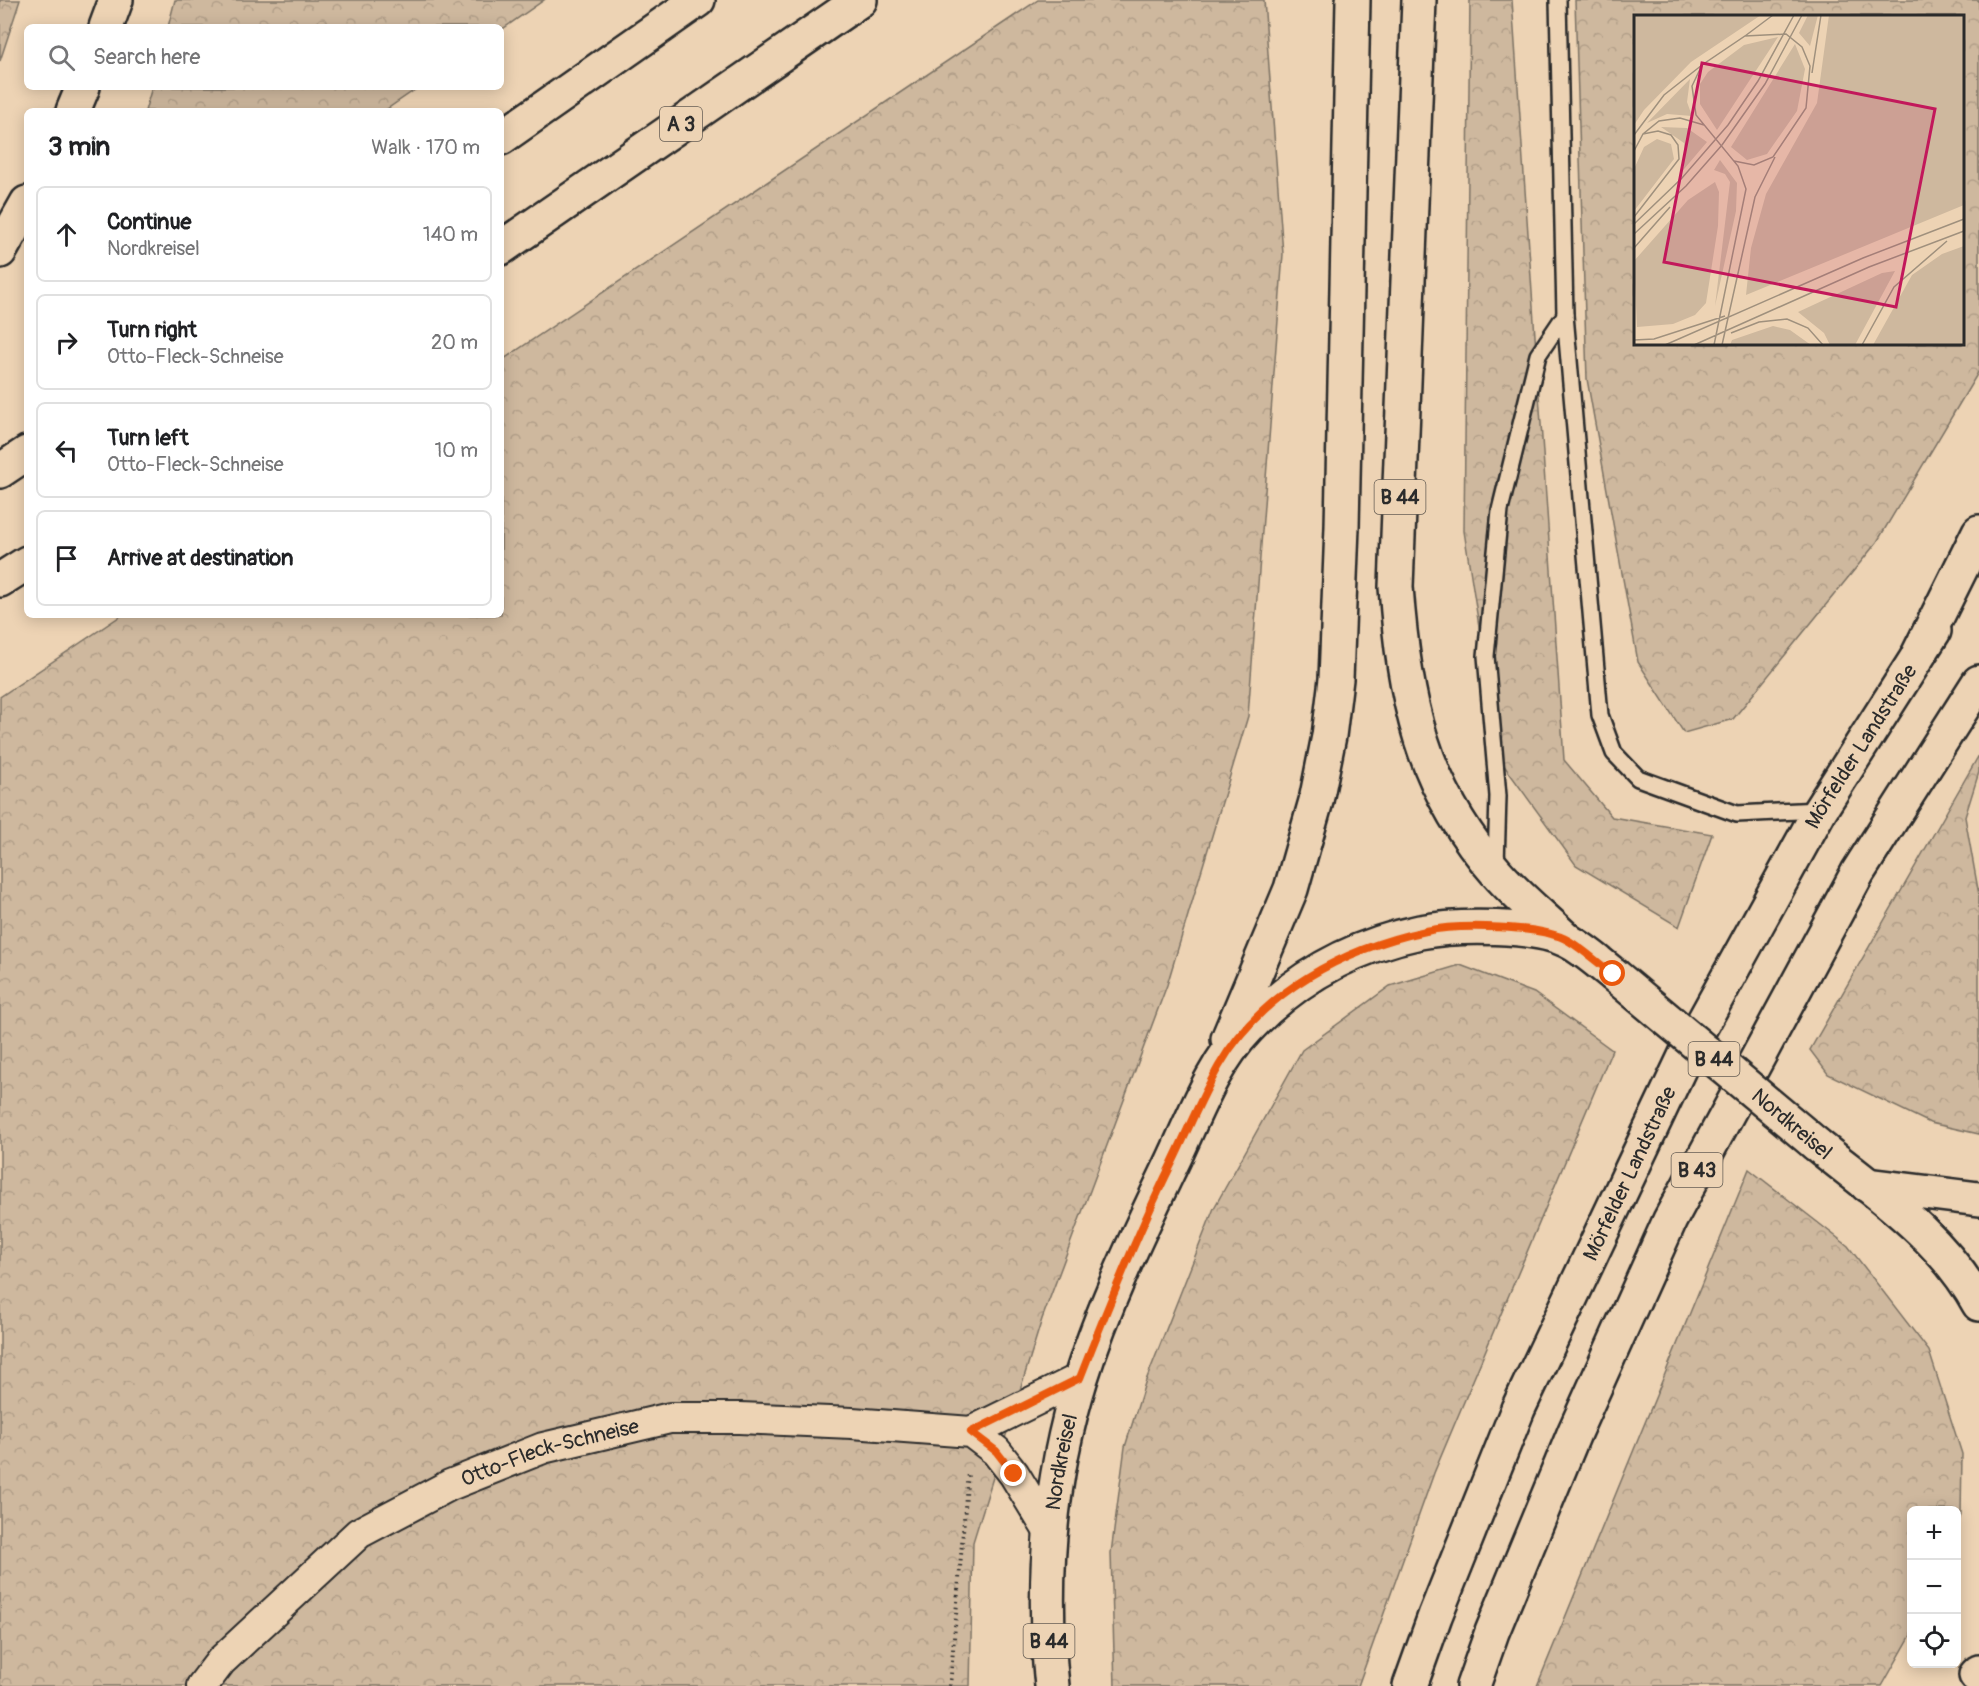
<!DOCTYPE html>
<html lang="en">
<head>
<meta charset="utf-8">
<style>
  body { margin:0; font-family:Pangolin,sans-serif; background:#f6f6f6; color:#202124 }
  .controls { position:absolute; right:18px; bottom:18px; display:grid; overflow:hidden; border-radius:9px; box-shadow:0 3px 15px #0003 }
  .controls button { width:54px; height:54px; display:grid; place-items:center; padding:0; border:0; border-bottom:2px solid #e0e0e0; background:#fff; color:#202124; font:30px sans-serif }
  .stop { position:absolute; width:18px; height:18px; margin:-14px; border:4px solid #ea580c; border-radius:50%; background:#fff }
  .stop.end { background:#ea580c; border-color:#fff; box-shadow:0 2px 6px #0008 }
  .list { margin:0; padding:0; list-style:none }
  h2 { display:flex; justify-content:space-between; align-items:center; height:78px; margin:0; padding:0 24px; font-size:26px }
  h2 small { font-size:20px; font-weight:400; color:#757577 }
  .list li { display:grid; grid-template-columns:39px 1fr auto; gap:18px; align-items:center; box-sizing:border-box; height:96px; margin:0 12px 12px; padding:0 12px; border:2px solid #e0e0e0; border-radius:9px }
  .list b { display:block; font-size:22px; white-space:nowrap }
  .list p { margin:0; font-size:20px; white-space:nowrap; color:#757577 }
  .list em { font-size:20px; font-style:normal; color:#757577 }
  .icon { flex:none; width:33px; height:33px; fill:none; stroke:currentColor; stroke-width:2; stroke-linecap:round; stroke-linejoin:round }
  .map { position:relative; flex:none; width:1979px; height:1686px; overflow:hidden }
  .search { position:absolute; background:#fff; box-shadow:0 3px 15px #0003; left:24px; top:24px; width:480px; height:66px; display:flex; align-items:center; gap:15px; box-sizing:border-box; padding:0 21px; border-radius:9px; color:#757577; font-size:22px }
  .panel { position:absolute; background:#fff; box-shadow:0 3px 15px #0003; left:24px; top:108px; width:480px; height:510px; border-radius:9px }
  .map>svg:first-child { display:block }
  .forest { fill:url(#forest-crowns); stroke:#7c7264; stroke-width:1.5; fill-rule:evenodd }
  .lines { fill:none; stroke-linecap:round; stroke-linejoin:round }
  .service-casing { stroke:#2b2b2b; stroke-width:20 }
  .minor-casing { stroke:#2b2b2b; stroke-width:34 }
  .primary-casing { stroke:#2b2b2b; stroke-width:38 }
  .trunk-casing { stroke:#2b2b2b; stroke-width:38 }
  .motorway-casing { stroke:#2b2b2b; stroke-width:38 }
  .path { stroke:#2b2b2b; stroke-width:4; stroke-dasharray:1.5 4.5; stroke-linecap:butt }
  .service { stroke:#edd3b4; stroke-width:15 }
  .minor { stroke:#edd3b4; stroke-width:30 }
  .primary { stroke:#edd3b4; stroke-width:33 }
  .trunk { stroke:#edd3b4; stroke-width:33 }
  .motorway { stroke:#edd3b4; stroke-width:33 }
  .primary-bridge-casing { stroke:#2b2b2b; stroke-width:38; stroke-linecap:butt }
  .primary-bridge { stroke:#edd3b4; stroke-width:33 }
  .route { stroke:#ea580c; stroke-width:8 }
  .labels { text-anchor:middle; stroke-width:5; stroke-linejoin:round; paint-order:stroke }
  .shield { fill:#edd3b4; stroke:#655d54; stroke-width:1.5 }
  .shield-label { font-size:20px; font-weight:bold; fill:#2b2b2b }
  .street-label { font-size:21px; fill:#2b2b2b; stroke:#edd3b4 }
  .inset-road { fill:none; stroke:#9f907d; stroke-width:1.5 }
  .view { fill:#c2185b; fill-opacity:0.15; stroke:#c2185b; stroke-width:3 }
  .inset-edge { fill:none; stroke:#2b2b2b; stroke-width:3 }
</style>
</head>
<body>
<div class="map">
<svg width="1979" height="1686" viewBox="0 0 1979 1686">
  <defs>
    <pattern id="forest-crowns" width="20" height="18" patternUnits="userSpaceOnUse" patternTransform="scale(1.5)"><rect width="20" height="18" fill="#ceb89e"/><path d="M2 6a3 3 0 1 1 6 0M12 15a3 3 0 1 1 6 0" fill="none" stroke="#b19e88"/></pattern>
  </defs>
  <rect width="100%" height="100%" fill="#edd3b4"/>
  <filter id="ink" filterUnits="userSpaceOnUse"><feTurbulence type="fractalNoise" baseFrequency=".0167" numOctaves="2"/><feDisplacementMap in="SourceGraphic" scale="12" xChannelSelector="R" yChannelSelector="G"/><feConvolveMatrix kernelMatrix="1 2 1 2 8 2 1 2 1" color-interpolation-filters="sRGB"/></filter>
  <g filter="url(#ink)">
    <!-- forest -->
    <g class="forest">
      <polygon points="0,0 20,0 0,61"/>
      <polygon points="175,0 544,0 501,30 501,27 168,27"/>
      <polygon points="1038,0 1264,0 1283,254 1248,716 1167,985 1042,1319 973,1542 970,1686 0,1686 0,697 122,615 501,615 501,361"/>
      <polygon points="1470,0 1512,0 1564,760 1612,817 1712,834 1679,927 1576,865 1500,760 1464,531"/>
      <path d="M1575 0H1979V371L1877 542 1733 719 1684 733 1638 662 1587 379ZM1636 16H1962V344H1636Z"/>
      <polygon points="152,87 419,87 384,111 145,111"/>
      <polygon points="1979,755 1979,772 1965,817 1979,895 1979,1134 1930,1123 1828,1074 1810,1050"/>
      <polygon points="1460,965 1534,993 1612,1050 1434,1473 1358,1686 1115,1686 1111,1553 1125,1447 1145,1383 1214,1208 1302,1050 1390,986"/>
      <polygon points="1749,1169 1848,1246 1929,1351 1962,1454 1961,1515 1957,1526 1956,1510 1912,1510 1911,1635 1882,1686 1537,1686"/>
    </g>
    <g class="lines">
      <defs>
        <g id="service">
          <polyline points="1558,0 1565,315 1600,715 1614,753 1638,778 1737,814 1820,810"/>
          <polyline points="1496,865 1498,796 1486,656 1500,510 1538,355 1565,315"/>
        </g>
        <g id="minor">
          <polyline points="971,1432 1081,1378"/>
          <path id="s1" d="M202 1686 221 1661 359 1533 450 1485 543 1448 670 1418H740L852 1423 971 1432 996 1451 1014 1474 1050 1533"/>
        </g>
        <g id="primary">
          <path d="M1419 0 1396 587C1404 697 1421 787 1497 873 1518 897 1543 917 1566 939"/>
          <polyline points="1228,1039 1291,889 1316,801 1329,736 1336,679 1342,527 1353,0"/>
          <path d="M1816 1144C1875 1192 1941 1235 1979 1304"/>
          <path id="s2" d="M1052 1686C1041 1583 1050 1477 1081 1378 1104 1304 1139 1232 1172 1163 1194 1117 1212 1065 1248 1028 1295 978 1353 946 1420 932 1456 925 1536 924 1568 941 1584 949 1599 963 1613 974"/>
        </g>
        <g id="trunk">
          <path id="s3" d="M1410 1686 1435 1616 1518 1409 1689 1048 1820 810 1934 631"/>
          <polyline points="1473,1686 1492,1632 1575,1431 1670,1220 1858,872 1979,682"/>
        </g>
        <g id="motorway">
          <polyline points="106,27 116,0"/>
          <polyline points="73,111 83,87"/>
          <polyline points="501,138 698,0"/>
          <polyline points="501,248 860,0"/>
          <polyline points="0,251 27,203"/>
          <polyline points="0,471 27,453"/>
          <polyline points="0,580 27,563"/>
          <polyline points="1918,655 1979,532"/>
          <polyline points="1867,1185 1979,1199"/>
          <polyline points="1976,1675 1979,1672"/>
        </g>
      </defs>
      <!-- service casing -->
      <use href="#service" class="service-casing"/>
      <!-- minor casing -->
      <use href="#minor" class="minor-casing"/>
      <!-- primary casing -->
      <use href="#primary" class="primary-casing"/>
      <!-- trunk casing -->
      <use href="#trunk" class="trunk-casing"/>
      <!-- motorway casing -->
      <use href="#motorway" class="motorway-casing"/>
      <!-- path -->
      <polyline class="path" points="950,1686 968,1472"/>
      <!-- service -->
      <use href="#service" class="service"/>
      <!-- minor -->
      <use href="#minor" class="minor"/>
      <!-- primary -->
      <use href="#primary" class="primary"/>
      <!-- trunk -->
      <use href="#trunk" class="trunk"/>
      <!-- motorway -->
      <use href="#motorway" class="motorway"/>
      <defs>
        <polyline id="primary-bridge" points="1613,974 1816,1144"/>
      </defs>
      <!-- primary-bridge casing -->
      <use href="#primary-bridge" class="primary-bridge-casing"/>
      <!-- primary-bridge -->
      <use href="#primary-bridge" class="primary-bridge"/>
    </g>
  </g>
  <g class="lines" filter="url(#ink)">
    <!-- route -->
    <path class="route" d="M1014 1474 996 1451 971 1432 1080 1378C1108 1306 1137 1234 1171 1165 1187 1132 1201 1098 1219 1066 1261 992 1345 948 1426 931 1457 924 1542 925 1569 941 1584 950 1598 963 1613 974"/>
  </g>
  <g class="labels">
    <!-- shield labels -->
    <g class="shield">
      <rect x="660" y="107" width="42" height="34" rx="4.5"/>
      <rect x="1374.5" y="480" width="51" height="34" rx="4.5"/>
      <rect x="1688.5" y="1042" width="51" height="34" rx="4.5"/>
      <rect x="1671.5" y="1153" width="51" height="34" rx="4.5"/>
      <rect x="1023.5" y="1624" width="51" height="34" rx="4.5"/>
    </g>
    <g class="shield-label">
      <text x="681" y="131">A 3</text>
      <text x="1400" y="504">B 44</text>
      <text x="1714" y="1066">B 44</text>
      <text x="1697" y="1177">B 43</text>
      <text x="1049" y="1648">B 44</text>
    </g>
    <!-- street labels -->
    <g class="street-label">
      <text dy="7" stroke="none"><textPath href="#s3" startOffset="1044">Mörfelder Landstraße</textPath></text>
      <text transform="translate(1792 1124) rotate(40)" y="7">Nordkreisel</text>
      <text dy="7" stroke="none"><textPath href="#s3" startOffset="558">Mörfelder Landstraße</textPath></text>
      <text dy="7" stroke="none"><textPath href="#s1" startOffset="428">Otto-Fleck-Schneise</textPath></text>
      <text dy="7" stroke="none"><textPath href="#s2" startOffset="225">Nordkreisel</textPath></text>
    </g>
  </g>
  <!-- overview -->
  <g transform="translate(1634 15)">
    <rect width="330" height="330" fill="#edd3b4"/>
    <path d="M0 0H127L57 47 10 95 0 110ZM174 0H184L176 31 165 18ZM195 0H330V190L112 280 117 233 132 179 183 88ZM144 22 83 115 66 89V69L74 57 110 30ZM161 29 171 54 163 96 133 139 113 145 97 132ZM56 64 53 87 58 101 33 99 13 108ZM27 112 53 113 73 127 45 160 50 151V128ZM23 124 37 129 40 144 0 196V154L10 132ZM86 145 103 168 102 196 81 291 96 167 91 159 80 155ZM81 167 85 177 84 211 72 288 61 300 39 309 3 312 0 246 54 185ZM330 231V330H239L278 260 308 239ZM261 256 221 330H196L190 318 164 297 248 258ZM139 311 156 315 177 330H96L98 325Z" fill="#ceb89e"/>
    <path class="inset-road" d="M111 21 139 0M178 58 187 0M0 120 30 80 68 50M0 136 9 119 25 106 46 103 70 110M0 202 45 144 44 130 37 120 24 116 9 119M0 209 48 163 94 110 124 66 160 0M0 219 52 171 88 130 131 69 168 0M0 233 36 192M97 318 125 307 153 304 174 313 189 330M0 325 20 324 91 301M31 330 229 243 330 204M60 330 235 252 330 216M80 330 112 174 104 151 62 100 58 71 68 50 111 21 152 19 168 32 176 51 172 93 139 142 120 150 100 146M88 330 121 182 141 142M228 330 260 272 313 226"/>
    <path class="view" d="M68 48 301 94 262 292 30 247Z"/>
    <rect width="330" height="330" class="inset-edge"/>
  </g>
</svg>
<div class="controls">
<button>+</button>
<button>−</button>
<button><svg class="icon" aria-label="locate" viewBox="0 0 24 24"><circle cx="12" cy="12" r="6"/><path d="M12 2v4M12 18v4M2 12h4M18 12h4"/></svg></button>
</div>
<div class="stop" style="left:1613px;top:974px"></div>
<div class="stop end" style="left:1014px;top:1474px"></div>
<div class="search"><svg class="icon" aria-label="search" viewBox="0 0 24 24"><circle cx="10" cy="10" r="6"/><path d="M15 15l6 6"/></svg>Search here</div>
<section class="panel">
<h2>3 min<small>Walk · 170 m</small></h2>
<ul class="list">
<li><svg class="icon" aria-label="ahead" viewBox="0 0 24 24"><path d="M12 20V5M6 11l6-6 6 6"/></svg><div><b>Continue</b><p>Nordkreisel</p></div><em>140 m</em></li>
<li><svg class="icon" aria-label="right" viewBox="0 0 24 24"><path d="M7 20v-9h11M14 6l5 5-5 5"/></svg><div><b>Turn right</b><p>Otto-Fleck-Schneise</p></div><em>20 m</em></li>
<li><svg class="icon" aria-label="left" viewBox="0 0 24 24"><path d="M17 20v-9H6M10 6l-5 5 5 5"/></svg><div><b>Turn left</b><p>Otto-Fleck-Schneise</p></div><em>10 m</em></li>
<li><svg class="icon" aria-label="arrive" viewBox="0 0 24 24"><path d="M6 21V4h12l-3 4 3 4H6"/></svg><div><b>Arrive at destination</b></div></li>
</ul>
</section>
</div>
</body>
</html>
